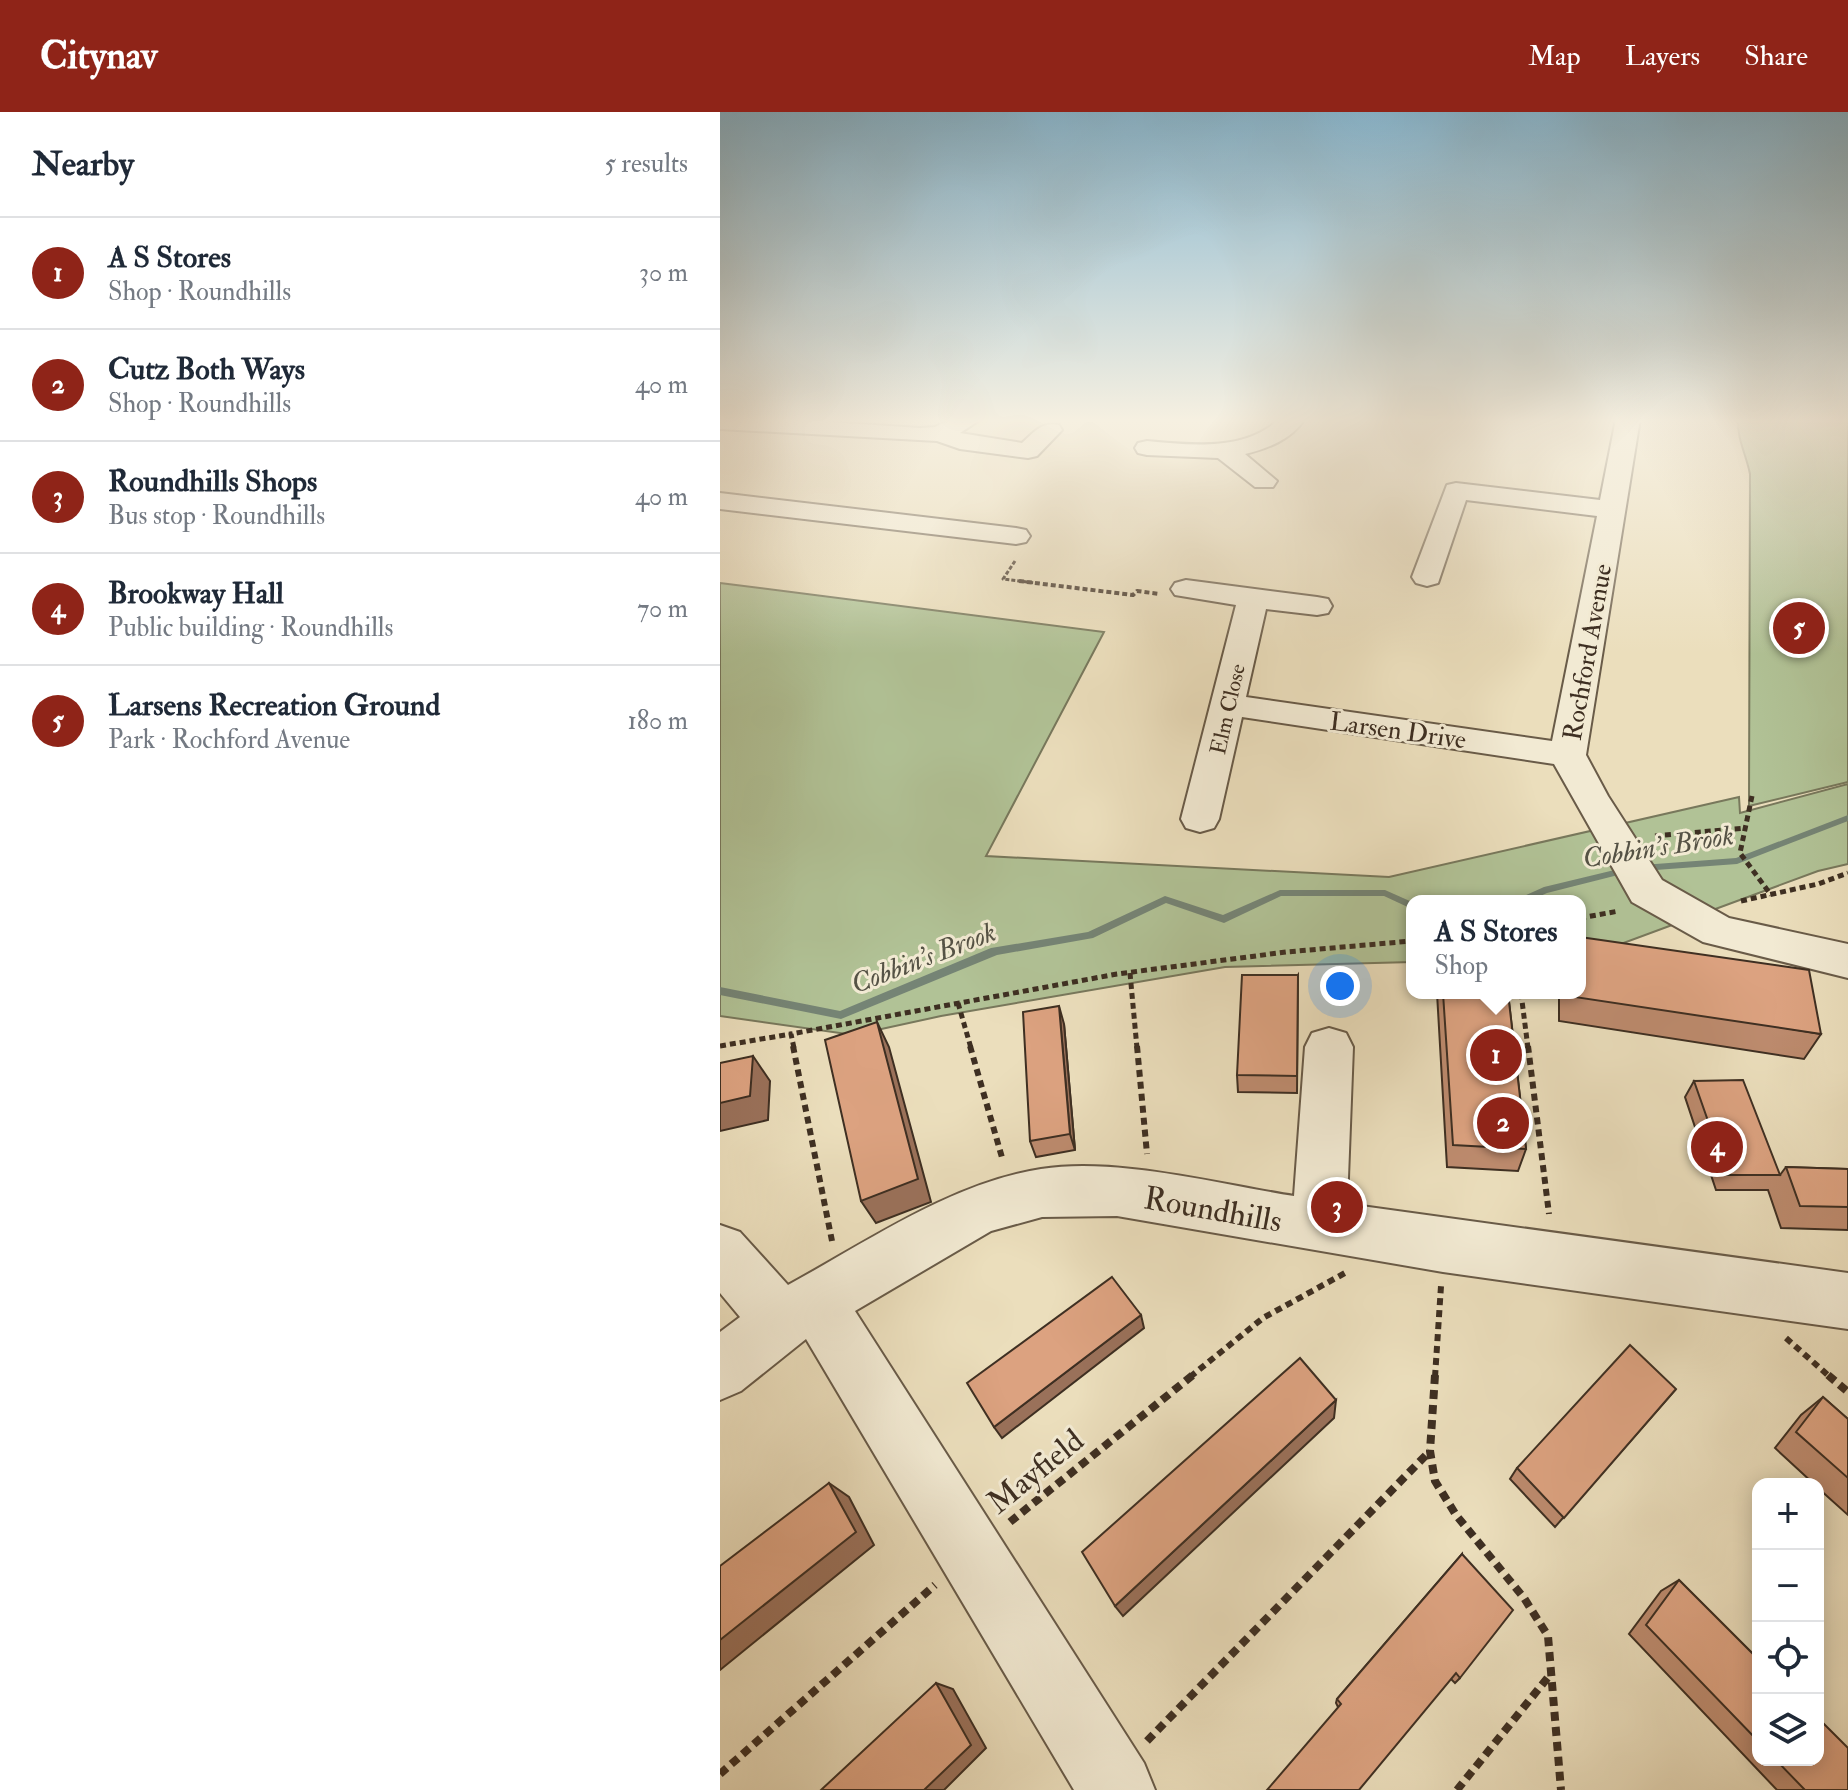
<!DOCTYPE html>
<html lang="en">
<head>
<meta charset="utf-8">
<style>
  body { margin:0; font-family:"IM FELL Double Pica",serif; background:#f2f2f3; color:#1f2937 }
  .controls { position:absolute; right:24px; bottom:24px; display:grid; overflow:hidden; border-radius:16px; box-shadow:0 4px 20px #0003 }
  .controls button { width:72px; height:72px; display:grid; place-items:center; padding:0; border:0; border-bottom:2px solid #e0e1e3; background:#fff; color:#1f2937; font:40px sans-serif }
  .you { position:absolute; left:620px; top:874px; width:28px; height:28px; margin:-20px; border:6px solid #fff; border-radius:50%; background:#1a73e8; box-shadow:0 0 0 12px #1a73e833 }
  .badge { display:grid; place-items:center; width:52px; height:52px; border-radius:50%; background:#8f2418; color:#fff; font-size:26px; font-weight:700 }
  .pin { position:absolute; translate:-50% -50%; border:4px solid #fff; box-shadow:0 2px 8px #0006 }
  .popup { position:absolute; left:686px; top:783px; width:180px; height:104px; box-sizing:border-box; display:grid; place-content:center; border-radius:16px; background:#fff; filter:drop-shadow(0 2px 6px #0005); font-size:26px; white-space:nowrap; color:#747a83 }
  .popup b { font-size:30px; color:#1f2937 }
  .popup::after { content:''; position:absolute; left:50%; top:100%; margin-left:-16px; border:16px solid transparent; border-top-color:#fff }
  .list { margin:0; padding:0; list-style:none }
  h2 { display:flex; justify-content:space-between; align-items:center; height:104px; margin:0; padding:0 32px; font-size:34px }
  h2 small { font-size:26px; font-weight:400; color:#747a83 }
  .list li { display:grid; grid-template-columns:52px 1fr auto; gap:24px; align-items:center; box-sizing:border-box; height:112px; padding:0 32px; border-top:2px solid #e0e1e3 }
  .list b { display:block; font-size:30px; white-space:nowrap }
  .list p { margin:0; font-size:26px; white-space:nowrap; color:#747a83 }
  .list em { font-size:26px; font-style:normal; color:#747a83 }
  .icon { flex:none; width:44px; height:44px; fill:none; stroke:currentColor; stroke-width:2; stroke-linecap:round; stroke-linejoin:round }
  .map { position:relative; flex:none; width:1128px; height:1678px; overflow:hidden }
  header { display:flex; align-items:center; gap:48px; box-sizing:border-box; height:112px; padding:0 40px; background:#8f2418; color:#fff }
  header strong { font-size:38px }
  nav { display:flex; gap:44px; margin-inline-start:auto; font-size:28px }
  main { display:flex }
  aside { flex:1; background:#fff }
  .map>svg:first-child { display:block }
  .green { fill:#b1c296; stroke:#78785c; stroke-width:2 }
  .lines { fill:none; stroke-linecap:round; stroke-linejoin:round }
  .stream { fill:#758475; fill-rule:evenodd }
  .minor-casing { stroke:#695b48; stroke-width:4 }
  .path-far4 { stroke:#3e2f22; stroke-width:3; stroke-dasharray:4 2; stroke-linecap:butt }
  .path-far3 { stroke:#3e2f22; stroke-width:4; stroke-dasharray:5 3; stroke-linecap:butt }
  .path-far2 { stroke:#3e2f22; stroke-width:5; stroke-dasharray:6 4; stroke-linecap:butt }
  .path-far1 { stroke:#3e2f22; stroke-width:6; stroke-dasharray:7 5; stroke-linecap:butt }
  .path { stroke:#3e2f22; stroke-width:8; stroke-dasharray:9 6; stroke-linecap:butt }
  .minor { fill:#f2ead3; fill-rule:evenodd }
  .wall { fill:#bd8b6e; stroke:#3e2f22; stroke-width:2 }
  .shaded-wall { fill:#9a715a; stroke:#3e2f22; stroke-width:2 }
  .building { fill:#dca280; stroke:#3e2f22; stroke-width:2 }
  .labels { text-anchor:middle; stroke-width:6; stroke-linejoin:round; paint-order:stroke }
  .far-street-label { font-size:22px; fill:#3e2f22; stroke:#f2ead3 }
  .street-label { font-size:26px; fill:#3e2f22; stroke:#f2ead3 }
  .water-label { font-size:28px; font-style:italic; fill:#555245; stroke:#f2ead3 }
  .near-street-label { font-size:32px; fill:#3e2f22; stroke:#f2ead3 }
</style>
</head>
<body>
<header>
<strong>Citynav</strong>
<nav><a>Map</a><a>Layers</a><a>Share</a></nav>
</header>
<main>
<aside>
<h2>Nearby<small>5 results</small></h2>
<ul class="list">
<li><span class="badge">1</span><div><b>A S Stores</b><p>Shop · Roundhills</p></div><em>30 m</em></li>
<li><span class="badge">2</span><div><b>Cutz Both Ways</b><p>Shop · Roundhills</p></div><em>40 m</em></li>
<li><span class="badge">3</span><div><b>Roundhills Shops</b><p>Bus stop · Roundhills</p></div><em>40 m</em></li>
<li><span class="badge">4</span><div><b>Brookway Hall</b><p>Public building · Roundhills</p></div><em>70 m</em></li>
<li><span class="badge">5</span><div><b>Larsens Recreation Ground</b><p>Park · Rochford Avenue</p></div><em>180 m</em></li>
</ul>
</aside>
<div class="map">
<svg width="1128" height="1678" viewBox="0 0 1128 1678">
  <rect width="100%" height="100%" fill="#ebdebc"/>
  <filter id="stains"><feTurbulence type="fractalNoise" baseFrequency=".0025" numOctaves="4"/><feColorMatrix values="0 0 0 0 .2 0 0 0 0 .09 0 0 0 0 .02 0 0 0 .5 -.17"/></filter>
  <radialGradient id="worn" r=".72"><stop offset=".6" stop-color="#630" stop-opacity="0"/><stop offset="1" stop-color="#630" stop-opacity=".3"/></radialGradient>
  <!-- green -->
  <g class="green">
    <path d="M1018 307H1128V670L1029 694 1030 362C1026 342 1017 327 1018 307Z"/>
    <polygon points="0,471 384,520 266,744 669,765 1019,685 1020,701 1128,672 1128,752 1098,759 863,846 860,846 860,789 692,789 692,850 505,855 221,904 134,923 0,904"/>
  </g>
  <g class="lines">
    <!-- stream -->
    <g class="stream">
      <polygon points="1128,703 1128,709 1017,752 922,759 917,756 922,753 1016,746"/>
      <polygon points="907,755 910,756 912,758 910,760 827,781 809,789 795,789 797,787 824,775"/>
      <polygon points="560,778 665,778 692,790 692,797 664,784 561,784 504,811 446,791 373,826 277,843 121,907 0,883 0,875 120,899 271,836 368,820 445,784 503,803"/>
    </g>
    <defs>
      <g id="minor">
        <path d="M0 307H65L200 316 215 315 231 307H261L240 321 302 331C314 320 322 309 339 313L342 318 317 344 308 346 240 337 217 329 0 317Z"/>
        <path d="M559 307H585C570 328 549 336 525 342L557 369 553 375H535L498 346 427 343 418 341 415 336 418 331 427 329C470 333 525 340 559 307Z"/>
        <polygon points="896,307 920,307 866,643 888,684 942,768 1009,806 1128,832 1128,866 983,830 912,790 834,652 522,605 499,707 494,716 480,720 466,716 461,707 516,493 455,483 451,477 455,471 466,468 597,485 608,487 612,494 608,501 597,503 546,497 526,585 832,629 877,404 746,388 718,471 707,474 696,471 692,465 727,373 736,371 880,388"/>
        <polygon points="0,381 296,416 306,418 310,424 306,430 296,432 0,397"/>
        <path d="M609 916 626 921 633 935 627 1092 1128 1161V1217L723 1160 397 1104 322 1105 271 1119 135 1199 424 1651 435 1678H354L86 1227 21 1279 0 1288V1220L20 1205 0 1181V1113L20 1120 68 1173C147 1130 231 1071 321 1057 397 1045 498 1072 574 1084L585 935 592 921Z"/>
      </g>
    </defs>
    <!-- minor casing -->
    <use href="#minor" class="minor-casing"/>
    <!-- path-far4 -->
    <polyline class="path-far4" points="295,449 283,467 315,471"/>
    <!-- path-far3 -->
    <polyline class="path-far3" points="299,469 413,483 417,479 440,482"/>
    <!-- path-far2 -->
    <g class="path-far2">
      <polyline points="1032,684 1020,741 1051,783"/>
      <polyline points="935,724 1025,716"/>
      <polyline points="1021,789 1098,772 1128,761"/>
      <polyline points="860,806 899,799"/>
      <polyline points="410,861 417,936"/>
      <polyline points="801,881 808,936"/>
      <polyline points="238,891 251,936"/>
      <polyline points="0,934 71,922"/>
      <polyline points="74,936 71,922 397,862 566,840 692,829"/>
    </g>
    <!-- path-far1 -->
    <g class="path-far1">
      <polyline points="73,934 112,1129"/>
      <polyline points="250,934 283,1049"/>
      <polyline points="417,934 427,1042"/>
      <polyline points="808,934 829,1102"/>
      <polyline points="1066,1226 1110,1265"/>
      <polyline points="470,1265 543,1206 625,1161"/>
      <polyline points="715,1265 721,1174"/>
    </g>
    <!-- path -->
    <g class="path">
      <polyline points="715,1263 710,1339 715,1369 736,1403 804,1486 828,1524 841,1678"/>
      <polyline points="1108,1263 1128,1280"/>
      <polyline points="290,1410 473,1263"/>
      <polyline points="427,1629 710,1339"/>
      <polyline points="0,1662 215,1473"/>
      <polyline points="737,1678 829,1564"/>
    </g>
    <!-- minor -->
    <use href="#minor" class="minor"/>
  </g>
  <!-- wall -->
  <g class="wall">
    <polygon points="578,863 577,981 518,980 517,963"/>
    <polygon points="717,881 788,881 806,1037 798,1059 727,1055"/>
    <polygon points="839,881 860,881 1101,922 1084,947 839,909"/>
    <polygon points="344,912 355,1038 316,1045 310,1029"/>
    <polygon points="974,969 1060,1063 1066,1055 1128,1057 1128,1118 1061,1116 1048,1078 996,1078 965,985"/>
    <polygon points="956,1277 835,1415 790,1367 797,1356"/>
    <polygon points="1103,1285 1128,1307 1128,1403 1098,1376 1098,1372 1094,1372 1055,1336 1081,1303"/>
    <polygon points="742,1442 740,1566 735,1571 731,1567 618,1595 616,1591 617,1587"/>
    <polygon points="959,1468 1038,1547 1038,1648 1098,1648 1128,1678 1057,1678 909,1522 941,1479"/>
  </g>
  <!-- shaded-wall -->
  <g class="shaded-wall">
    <polygon points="339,894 344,912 355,1038 350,1022"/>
    <polygon points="157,910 169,935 211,1090 156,1111 141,1089"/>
    <polygon points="33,944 50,969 48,1008 0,1019 0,991"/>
    <polygon points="421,1203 424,1216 282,1326 274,1315"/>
    <polygon points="616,1288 614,1306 403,1504 395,1494"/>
    <polygon points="109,1371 129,1385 154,1433 0,1558 0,1528"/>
    <polygon points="216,1571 233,1577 266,1636 224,1678 204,1678"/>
  </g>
  <!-- building -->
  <g class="building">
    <polygon points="860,825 1089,858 1101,922 848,884 848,881 860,881"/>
    <polygon points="522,863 578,863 577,964 517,963"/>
    <polygon points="723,881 788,881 806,1037 733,1033"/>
    <polygon points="339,894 350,1022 310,1029 303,900"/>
    <polygon points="157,910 198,1067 141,1089 105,928"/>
    <polygon points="33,944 30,984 0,991 0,951"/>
    <polygon points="1023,968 1060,1063 1007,1063 974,969"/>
    <polygon points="1066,1055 1128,1057 1128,1095 1080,1094"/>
    <polygon points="392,1165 421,1203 274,1315 247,1271"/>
    <polygon points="910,1233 956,1277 844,1406 797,1356"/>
    <polygon points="580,1246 616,1288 395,1494 362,1440"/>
    <polygon points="1103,1285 1128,1307 1128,1366 1076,1320"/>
    <polygon points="109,1371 136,1420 0,1528 0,1454"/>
    <polygon points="742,1442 793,1498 740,1566 736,1561 639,1678 547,1678 621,1592 617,1587"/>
    <polygon points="959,1468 1038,1547 1038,1629 926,1513"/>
    <polygon points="216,1571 251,1633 204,1678 101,1678"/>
    <polygon points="1098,1606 1128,1636 1128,1678 1085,1678 1056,1648 1098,1648"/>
  </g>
  <!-- sky -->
  <linearGradient id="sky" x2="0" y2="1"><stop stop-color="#88b7d0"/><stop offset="0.57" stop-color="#f6f0e1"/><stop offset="1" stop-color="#f6f0e1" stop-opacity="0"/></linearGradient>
  <rect width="1128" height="542" fill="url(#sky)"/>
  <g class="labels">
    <!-- far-street labels -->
    <g class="far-street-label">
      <text transform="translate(507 597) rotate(-77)" y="8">Elm Close</text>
    </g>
    <!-- street labels -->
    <g class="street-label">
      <text transform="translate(867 540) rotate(-80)" y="9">Rochford Avenue</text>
      <text transform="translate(678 618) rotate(8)" y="9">Larsen Drive</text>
    </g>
    <!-- water labels -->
    <g class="water-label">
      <text transform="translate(938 734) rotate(-9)" y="10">Cobbin's Brook</text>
      <text transform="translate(203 845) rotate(-21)" y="10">Cobbin's Brook</text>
    </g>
    <!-- near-street labels -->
    <g class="near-street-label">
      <text transform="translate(493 1097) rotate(10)" y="11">Roundhills</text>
      <text transform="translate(315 1359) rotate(-39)" y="11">Mayfield</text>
    </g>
  </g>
  <rect width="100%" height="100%" filter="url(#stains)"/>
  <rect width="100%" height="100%" fill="url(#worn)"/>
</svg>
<div class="controls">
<button>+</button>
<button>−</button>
<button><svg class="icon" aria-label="locate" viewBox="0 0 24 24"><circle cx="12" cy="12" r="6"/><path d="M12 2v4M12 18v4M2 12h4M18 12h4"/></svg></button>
<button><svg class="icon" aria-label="layers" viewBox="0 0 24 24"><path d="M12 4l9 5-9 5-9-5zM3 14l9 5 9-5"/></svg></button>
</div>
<div class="you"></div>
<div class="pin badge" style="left:776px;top:943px">1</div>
<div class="popup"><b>A S Stores</b>Shop</div>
<div class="pin badge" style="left:783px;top:1011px">2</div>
<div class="pin badge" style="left:617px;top:1095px">3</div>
<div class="pin badge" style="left:997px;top:1035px">4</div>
<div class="pin badge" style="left:1079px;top:516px">5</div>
</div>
</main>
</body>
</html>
